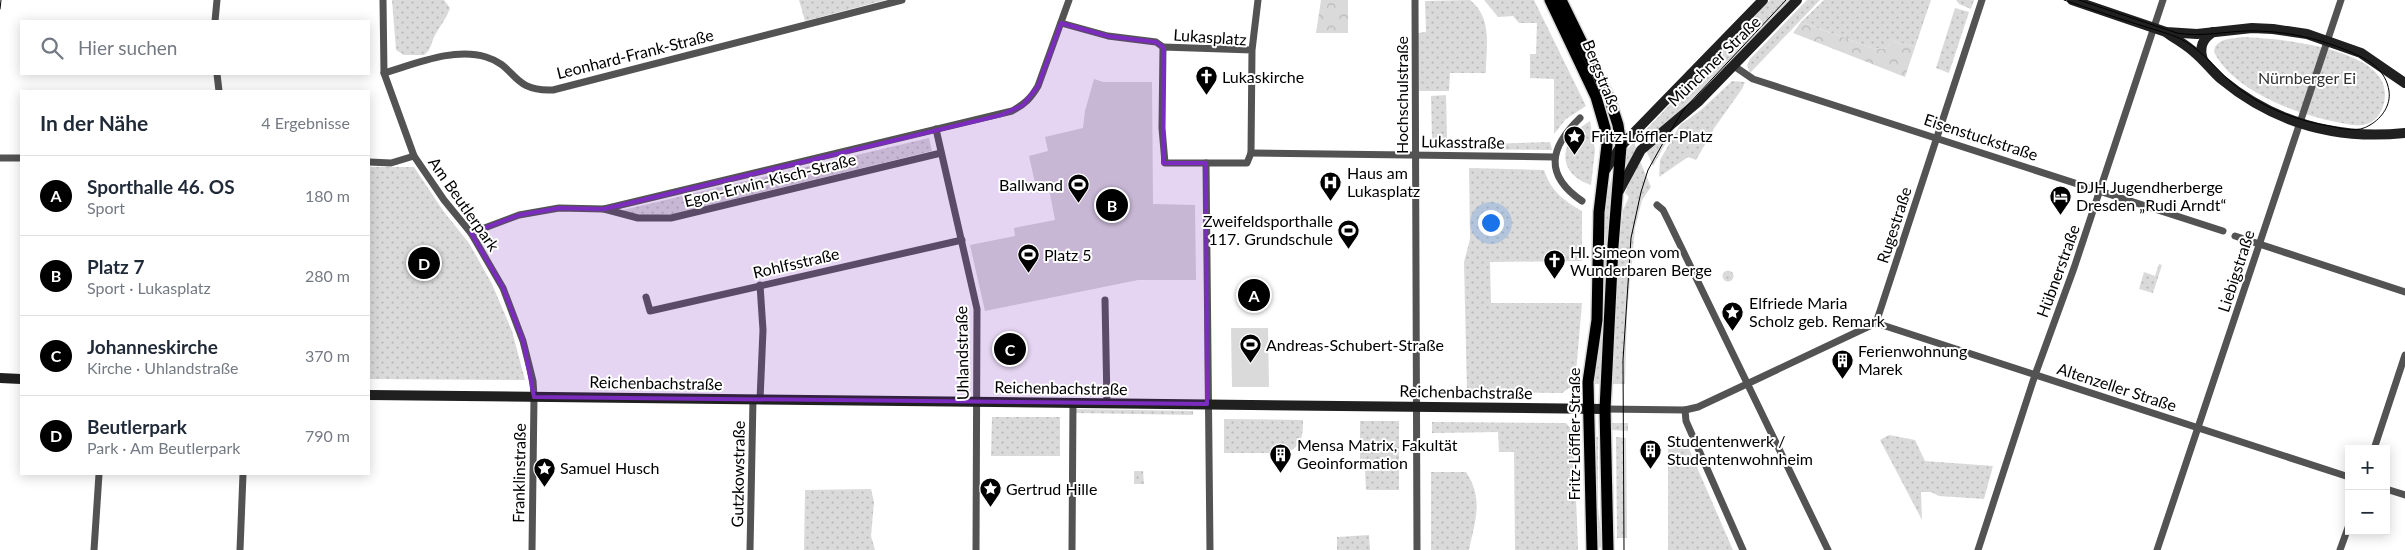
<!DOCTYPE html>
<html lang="de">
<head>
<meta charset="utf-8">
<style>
  body { margin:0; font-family:Lato,sans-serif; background:#f2f2f3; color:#1f2937 }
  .controls { position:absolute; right:15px; bottom:15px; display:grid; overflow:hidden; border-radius:0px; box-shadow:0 2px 12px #0003 }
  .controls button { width:45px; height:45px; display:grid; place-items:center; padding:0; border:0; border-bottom:1px solid #e0e1e3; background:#fff; color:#1f2937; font:25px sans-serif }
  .you { position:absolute; left:1490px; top:222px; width:18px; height:18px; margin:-12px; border:4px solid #fff; border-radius:50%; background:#1a73e8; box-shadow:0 0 0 8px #1a73e833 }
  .badge { display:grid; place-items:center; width:32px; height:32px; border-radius:50%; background:#000; color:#fff; font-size:16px; font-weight:700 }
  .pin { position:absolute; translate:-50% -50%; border:2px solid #fff; box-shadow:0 1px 5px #0006 }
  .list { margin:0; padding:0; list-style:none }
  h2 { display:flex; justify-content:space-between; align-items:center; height:65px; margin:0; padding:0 20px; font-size:21px }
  h2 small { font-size:16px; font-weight:400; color:#747a83 }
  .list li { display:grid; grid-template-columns:32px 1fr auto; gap:15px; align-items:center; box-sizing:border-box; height:80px; padding:0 20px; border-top:1px solid #e0e1e3 }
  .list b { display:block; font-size:19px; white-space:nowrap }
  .list p { margin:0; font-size:16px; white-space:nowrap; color:#747a83 }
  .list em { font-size:16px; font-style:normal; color:#747a83 }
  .icon { flex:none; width:28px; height:28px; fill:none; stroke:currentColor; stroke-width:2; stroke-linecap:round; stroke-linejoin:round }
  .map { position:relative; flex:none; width:2405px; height:550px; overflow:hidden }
  .search { position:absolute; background:#fff; box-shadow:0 2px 12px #0003; left:20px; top:20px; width:350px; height:55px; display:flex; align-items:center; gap:12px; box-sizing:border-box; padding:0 18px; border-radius:0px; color:#747a83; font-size:19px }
  .panel { position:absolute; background:#fff; box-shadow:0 2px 12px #0003; left:20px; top:90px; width:350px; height:385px; border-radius:0px }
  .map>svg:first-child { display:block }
  .grass { fill:url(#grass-dots) }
  .forest { fill:url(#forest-crowns) }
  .garden { fill:#dadada }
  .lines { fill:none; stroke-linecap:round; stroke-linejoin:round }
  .primary-casing { stroke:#dbdbdb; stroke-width:14 }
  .street { stroke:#535353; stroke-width:7 }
  .secondary { stroke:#202020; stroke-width:10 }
  .primary { stroke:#000; stroke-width:11 }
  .tram { stroke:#000; stroke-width:1 }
  .marked { fill:#7b2cbf; fill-opacity:0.2; stroke:#7b2cbf; stroke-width:4; stroke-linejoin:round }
  .labels { text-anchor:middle; stroke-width:4; stroke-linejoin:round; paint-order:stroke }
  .street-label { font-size:16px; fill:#000; stroke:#fff }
  .poi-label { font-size:16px; fill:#000; stroke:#fff; text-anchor:start }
  .park-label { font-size:16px; fill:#313131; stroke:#fff }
</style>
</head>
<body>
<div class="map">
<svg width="2405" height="550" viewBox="0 0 2405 550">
  <defs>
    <pattern id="grass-dots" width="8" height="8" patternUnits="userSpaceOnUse" patternTransform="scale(1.25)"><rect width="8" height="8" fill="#dadada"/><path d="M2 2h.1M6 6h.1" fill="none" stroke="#b9b9b9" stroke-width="1.8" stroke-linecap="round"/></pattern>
    <pattern id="forest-crowns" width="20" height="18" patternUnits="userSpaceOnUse" patternTransform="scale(1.25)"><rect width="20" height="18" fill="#dadada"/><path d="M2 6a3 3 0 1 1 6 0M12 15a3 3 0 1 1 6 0" fill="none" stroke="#b9b9b9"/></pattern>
  </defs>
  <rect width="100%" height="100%" fill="#fff"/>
  <!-- grass -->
  <g class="grass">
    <path d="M392 0H444L450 8C446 20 439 27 434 37 431 44 431 50 424 55H404L396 50Z"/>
    <polygon points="799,0 885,0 805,21"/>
    <path d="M1470 0C1493 18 1486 47 1486 73H1450L1449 91H1418V33L1426 32 1425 1Z"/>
    <polygon points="1484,0 1534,0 1586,106 1566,119 1554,134 1554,79 1530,78 1530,54 1536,54 1537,23 1519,23 1513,16 1498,17"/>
    <polygon points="1770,0 1790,0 1698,96 1644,143 1641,135"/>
    <polygon points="1807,0 1820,0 1750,73 1747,65 1750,59"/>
    <polygon points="1824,0 1931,0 1915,47 1893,41 1885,49 1872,48 1801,22"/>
    <polygon points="1956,0 1974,0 1971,9 1959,4"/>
    <polygon points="1955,8 1969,12 1949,73 1936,68"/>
    <path d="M2243 37C2276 38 2386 48 2385 94 2385 106 2380 117 2370 123 2359 128 2348 124 2336 122 2296 114 2234 91 2214 52 2215 38 2231 39 2243 37Z"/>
    <polygon points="1732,81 1745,82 1742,89 1715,127 1696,160 1688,157 1659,177 1660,160 1680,125 1701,110"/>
    <polygon points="1446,95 1447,139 1432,140 1431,96"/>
    <path d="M1590 121 1595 150 1591 185C1554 173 1560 138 1590 121Z"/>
    <polygon points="1675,127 1653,166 1646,150"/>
    <polygon points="929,138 932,151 673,214 640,216 624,212 623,210"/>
    <polygon points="1550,142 1552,150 1431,149 1431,146"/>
    <polygon points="1634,142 1637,151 1623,178 1627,150"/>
    <polygon points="1639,159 1651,187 1642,200 1635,228 1627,312 1625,384 1611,384 1618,260 1623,210 1629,197 1625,193"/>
    <polygon points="1615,165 1610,203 1601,384 1594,384 1602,311 1604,207"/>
    <polygon points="369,167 414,167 444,212 469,243 492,284 512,331 525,380 369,379"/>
    <path d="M1469 168 1544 170C1551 191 1563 200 1582 211V261L1490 262 1491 303H1582L1575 384 1562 393 1467 392 1464 262 1470 239Z"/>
    <polygon points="2159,264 2162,265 2153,293 2139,289 2144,272 2155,276"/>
    <circle cx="1728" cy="276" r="5.5"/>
    <polygon points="1076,409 1193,411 1193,415 1076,413"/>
    <polygon points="992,417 1060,417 1060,456 991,456"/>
    <path d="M1224 419 1303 420C1303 435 1302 447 1286 453H1224Z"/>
    <polygon points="1360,421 1399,421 1399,490 1366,490 1365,470 1360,467"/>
    <path d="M1432 422 1566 423 1573 431C1574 471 1577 510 1578 550H1515L1514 452H1499L1498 432 1432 433Z"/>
    <polygon points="1611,423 1628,423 1628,431 1611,430"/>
    <polygon points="1889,435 1915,440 1925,461 1993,466 1984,499 1939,496 1931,492 1921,492 1922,520 1880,440"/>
    <polygon points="1595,437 1598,437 1598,508 1603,547 1597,548"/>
    <polygon points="1616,437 1626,438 1627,538 1617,538"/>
    <polygon points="1686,442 1733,550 1668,550 1668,443"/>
    <polygon points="1134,471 1143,471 1144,484 1134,484"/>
    <path d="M1431 472H1466C1484 499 1475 521 1469 550H1431Z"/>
    <polygon points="871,489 874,502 871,536 875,550 804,550 805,490"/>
    <polygon points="1369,535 1370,550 1337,550 1337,537"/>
  </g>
  <!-- forest -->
  <g class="forest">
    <polygon points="1321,0 1348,0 1348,33 1316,33"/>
    <polygon points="1801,22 1872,48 1885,49 1893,41 1915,47 1905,77 1793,33"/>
  </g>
  <!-- garden -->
  <g class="garden">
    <polygon points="1094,79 1103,82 1152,82 1153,204 1195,205 1196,280 1138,280 985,311 970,245 1015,236 1014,228 1055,220 1049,189 1037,192 1029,156 1048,151 1045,137 1083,128 1085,111"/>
    <polygon points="1231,328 1268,328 1269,387 1232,387"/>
  </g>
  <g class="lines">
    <defs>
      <g id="primary">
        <polyline points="1550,0 1596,97 1605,128 1607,145 1599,212 1597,320 1588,382 1592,550"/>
        <polyline points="1561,0 1610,100 1618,125 1621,146 1613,246 1605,409 1608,550"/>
      </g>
    </defs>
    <!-- primary casing -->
    <use href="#primary" class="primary-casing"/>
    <!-- street -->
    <g class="street">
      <polyline points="383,0 384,73 414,156 444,200 471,233 503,288 523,341 533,381 534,397 532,550"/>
      <polyline points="1415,0 1417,550"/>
      <polyline points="215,21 217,0"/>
      <polyline points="1061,23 1108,36 1156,42 1163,47"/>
      <polyline points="1252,50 1163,47 1162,128 1165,163 1247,163 1251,153 1252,50 1258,0"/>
      <polyline points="1734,66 1753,79 2223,231"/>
      <path d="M384 73C415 64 454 47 486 57 517 66 511 92 553 90L902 0"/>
      <polyline points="217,74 219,91"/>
      <path d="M1580 118C1549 148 1544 175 1582 201"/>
      <polyline points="936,129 977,309 976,550"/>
      <polyline points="1251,153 1555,157"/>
      <polyline points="0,158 21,158"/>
      <polyline points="369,162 391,163 414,156"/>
      <polyline points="1206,163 1210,550"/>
      <polyline points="1657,205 1663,210 1669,222 1828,550"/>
      <path d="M604 209 1012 111C1025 104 1031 98 1038 86L1069 0"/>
      <polyline points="471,233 519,215 559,208 604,209 638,218 671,218 941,153"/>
      <polyline points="2235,236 2405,292"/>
      <polyline points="760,285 763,330 760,400"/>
      <polyline points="646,297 650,311 962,240"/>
      <polyline points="1105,300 1107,403"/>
      <polyline points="1876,323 2349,477"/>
      <polyline points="1605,409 1685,410 1698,407 1876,323 1982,0"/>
      <polyline points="1685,410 1686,421 1743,550"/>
      <polyline points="2374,449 2405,355"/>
      <polyline points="2386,489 2405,495"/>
      <polyline points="94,550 99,474"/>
      <polyline points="240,550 243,474"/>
      <polyline points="750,550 753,399"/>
      <polyline points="1072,550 1073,403"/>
      <polyline points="1978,550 2035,375 2074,268 2163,0"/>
      <polyline points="2157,550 2341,0"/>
      <polyline points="2340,550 2349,525"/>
    </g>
    <!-- secondary -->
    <g class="secondary">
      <polyline points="2072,0 2166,32 2197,34 2252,28 2273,29 2307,34 2361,53 2405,83"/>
      <path d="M2166 32C2175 39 2185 44 2194 52 2204 60 2211 70 2221 79 2274 123 2337 140 2405 133"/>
      <path d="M2203 60C2199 48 2202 39 2213 32"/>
      <polyline points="1606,169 1621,146 1763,0"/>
      <polyline points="1619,191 1641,150 1698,102 1797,0"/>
      <polyline points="0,378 21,379"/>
      <polyline points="369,395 1605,409"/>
    </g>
    <!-- primary -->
    <use href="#primary" class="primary"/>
    <!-- tram -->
    <g class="tram">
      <path d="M2064 0C2090 9 2117 18 2143 26 2155 30 2168 33 2179 38 2200 48 2214 67 2231 82 2259 106 2293 120 2330 126 2343 129 2358 133 2370 125 2382 118 2391 105 2389 91 2386 71 2371 61 2355 54 2320 38 2283 30 2245 31 2221 32 2201 37 2177 33L2079 0"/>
      <polyline points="0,9 1,0"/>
      <polyline points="1624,550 1623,360 1631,238 1641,192 1648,170 1663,143 1684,109 1786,0"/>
    </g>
  </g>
  <!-- marked area -->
  <path class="marked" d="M1061 23 1108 36 1156 42 1163 47V163H1206L1207 404 534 397 523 341 503 288 471 233 519 215 559 208 604 209 1001 115 1023 105 1038 86Z"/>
  <!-- icons -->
  <defs>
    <symbol id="church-pin" viewBox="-11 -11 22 30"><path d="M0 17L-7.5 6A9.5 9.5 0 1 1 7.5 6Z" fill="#000" stroke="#fff"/><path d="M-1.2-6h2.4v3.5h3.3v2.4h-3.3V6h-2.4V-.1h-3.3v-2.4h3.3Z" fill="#fff"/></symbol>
    <symbol id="sight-pin" viewBox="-11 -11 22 30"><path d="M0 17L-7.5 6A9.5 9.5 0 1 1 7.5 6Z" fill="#000" stroke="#fff"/><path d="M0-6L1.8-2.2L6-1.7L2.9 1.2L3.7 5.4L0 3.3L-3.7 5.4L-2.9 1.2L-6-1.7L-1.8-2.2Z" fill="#fff"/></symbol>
    <symbol id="hospital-pin" viewBox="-11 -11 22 30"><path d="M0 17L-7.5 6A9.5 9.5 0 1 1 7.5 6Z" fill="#000" stroke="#fff"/><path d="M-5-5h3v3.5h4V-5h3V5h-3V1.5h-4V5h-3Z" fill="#fff"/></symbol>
    <symbol id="stadium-pin" viewBox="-11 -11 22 30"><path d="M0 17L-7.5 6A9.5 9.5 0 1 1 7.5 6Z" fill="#000" stroke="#fff"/><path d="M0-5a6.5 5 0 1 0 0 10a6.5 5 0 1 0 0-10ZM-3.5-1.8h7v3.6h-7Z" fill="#fff"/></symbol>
    <symbol id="hotel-pin" viewBox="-11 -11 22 30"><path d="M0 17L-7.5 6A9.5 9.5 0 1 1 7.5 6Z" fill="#000" stroke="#fff"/><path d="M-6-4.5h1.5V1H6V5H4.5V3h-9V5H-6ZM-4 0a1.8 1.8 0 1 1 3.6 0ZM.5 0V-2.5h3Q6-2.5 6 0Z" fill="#fff"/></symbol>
    <symbol id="building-pin" viewBox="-11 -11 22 30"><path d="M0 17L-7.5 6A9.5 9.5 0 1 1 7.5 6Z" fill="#000" stroke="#fff"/><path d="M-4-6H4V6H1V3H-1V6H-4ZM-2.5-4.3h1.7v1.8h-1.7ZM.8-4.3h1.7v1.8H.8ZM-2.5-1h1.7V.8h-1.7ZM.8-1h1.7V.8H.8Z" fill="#fff"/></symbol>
  </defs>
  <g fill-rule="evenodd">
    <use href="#church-pin" x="1194" y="64" width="25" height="34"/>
    <use href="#sight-pin" x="1562" y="124" width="25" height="34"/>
    <use href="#hospital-pin" x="1318" y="170" width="25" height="34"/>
    <use href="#stadium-pin" x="1066" y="172" width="25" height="34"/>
    <use href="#hotel-pin" x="2048" y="184" width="25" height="34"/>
    <use href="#stadium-pin" x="1336" y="218" width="25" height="34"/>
    <use href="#stadium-pin" x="1016" y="242" width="25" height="34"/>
    <use href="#church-pin" x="1542" y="248" width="25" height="34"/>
    <use href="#sight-pin" x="1720" y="300" width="25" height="34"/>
    <use href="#stadium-pin" x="1238" y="332" width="25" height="34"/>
    <use href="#building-pin" x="1830" y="348" width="25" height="34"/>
    <use href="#building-pin" x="1638" y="438" width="25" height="34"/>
    <use href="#building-pin" x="1268" y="442" width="25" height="34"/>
    <use href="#sight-pin" x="532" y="456" width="25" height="34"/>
    <use href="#sight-pin" x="978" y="476" width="25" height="34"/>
  </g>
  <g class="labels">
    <!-- street labels -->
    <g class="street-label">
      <text transform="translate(1210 37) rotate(4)" y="6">Lukasplatz</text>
      <text transform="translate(635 54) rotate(-14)" y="6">Leonhard-Frank-Straße</text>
      <text transform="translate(1714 61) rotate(-44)" y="6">Münchner Straße</text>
      <text transform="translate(1602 76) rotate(68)" y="6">Bergstraße</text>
      <text transform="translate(1402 95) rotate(-90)" y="6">Hochschulstraße</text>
      <text transform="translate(1981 137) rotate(18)" y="6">Eisenstuckstraße</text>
      <text transform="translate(1463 142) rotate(1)" y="6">Lukasstraße</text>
      <text transform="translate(770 180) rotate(-14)" y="6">Egon-Erwin-Kisch-Straße</text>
      <text transform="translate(464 204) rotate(55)" y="6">Am Beutlerpark</text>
      <text transform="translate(1894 225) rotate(-72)" y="6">Rugestraße</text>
      <text transform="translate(796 263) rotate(-13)" y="6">Rohlfsstraße</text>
      <text transform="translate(2058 271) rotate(-70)" y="6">Hübnerstraße</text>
      <text transform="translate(2236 271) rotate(-72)" y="6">Liebigstraße</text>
      <text transform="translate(962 353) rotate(-91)" y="6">Uhlandstraße</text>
      <text transform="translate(656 383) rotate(1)" y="6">Reichenbachstraße</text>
      <text transform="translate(2117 387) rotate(18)" y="6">Altenzeller Straße</text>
      <text transform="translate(1061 388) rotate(1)" y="6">Reichenbachstraße</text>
      <text transform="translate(1466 392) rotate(1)" y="6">Reichenbachstraße</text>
      <text transform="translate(1574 434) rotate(-90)" y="6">Fritz-Löffler-Straße</text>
      <text transform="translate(519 473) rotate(-89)" y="6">Franklinstraße</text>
      <text transform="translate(738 474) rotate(-89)" y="6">Gutzkowstraße</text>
    </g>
    <!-- poi labels -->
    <g class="poi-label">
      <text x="1222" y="83">Lukaskirche</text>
      <text x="1591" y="142">Fritz-Löffler-Platz</text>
      <text x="1347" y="179">Haus am<tspan x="1347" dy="18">Lukasplatz</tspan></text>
      <text x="1063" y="191" text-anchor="end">Ballwand</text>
      <text x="2076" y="193">DJH Jugendherberge<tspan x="2076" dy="18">Dresden „Rudi Arndt“</tspan></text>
      <text x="1333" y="227" text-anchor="end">Zweifeldsporthalle<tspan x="1333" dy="18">117. Grundschule</tspan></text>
      <text x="1570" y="258">Hl. Simeon vom<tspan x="1570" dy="18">Wunderbaren Berge</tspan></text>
      <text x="1044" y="261">Platz 5</text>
      <text x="1749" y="309">Elfriede Maria<tspan x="1749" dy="18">Scholz geb. Remark</tspan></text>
      <text x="1266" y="351">Andreas-Schubert-Straße</text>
      <text x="1858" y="357">Ferienwohnung<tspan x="1858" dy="18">Marek</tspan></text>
      <text x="1667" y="447">Studentenwerk /<tspan x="1667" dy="18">Studentenwohnheim</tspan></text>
      <text x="1297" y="451">Mensa Matrix, Fakultät<tspan x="1297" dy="18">Geoinformation</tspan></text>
      <text x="560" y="474">Samuel Husch</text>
      <text x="1006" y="495">Gertrud Hille</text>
    </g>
    <!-- park labels -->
    <g class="park-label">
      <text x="2307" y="84">Nürnberger Ei</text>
    </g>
  </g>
</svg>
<div class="controls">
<button>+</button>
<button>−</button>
</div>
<div class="you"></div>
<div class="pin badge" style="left:1254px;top:295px">A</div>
<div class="pin badge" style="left:1112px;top:205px">B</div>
<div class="pin badge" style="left:1010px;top:349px">C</div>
<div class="pin badge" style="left:424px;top:263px">D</div>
<div class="search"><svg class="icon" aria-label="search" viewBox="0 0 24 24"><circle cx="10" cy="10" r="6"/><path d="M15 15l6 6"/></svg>Hier suchen</div>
<section class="panel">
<h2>In der Nähe<small>4 Ergebnisse</small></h2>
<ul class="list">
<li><span class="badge">A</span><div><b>Sporthalle 46. OS</b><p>Sport</p></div><em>180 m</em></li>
<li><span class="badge">B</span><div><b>Platz 7</b><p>Sport · Lukasplatz</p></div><em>280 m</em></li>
<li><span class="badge">C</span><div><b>Johanneskirche</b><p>Kirche · Uhlandstraße</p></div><em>370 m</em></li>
<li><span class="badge">D</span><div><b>Beutlerpark</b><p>Park · Am Beutlerpark</p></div><em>790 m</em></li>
</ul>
</section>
</div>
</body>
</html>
